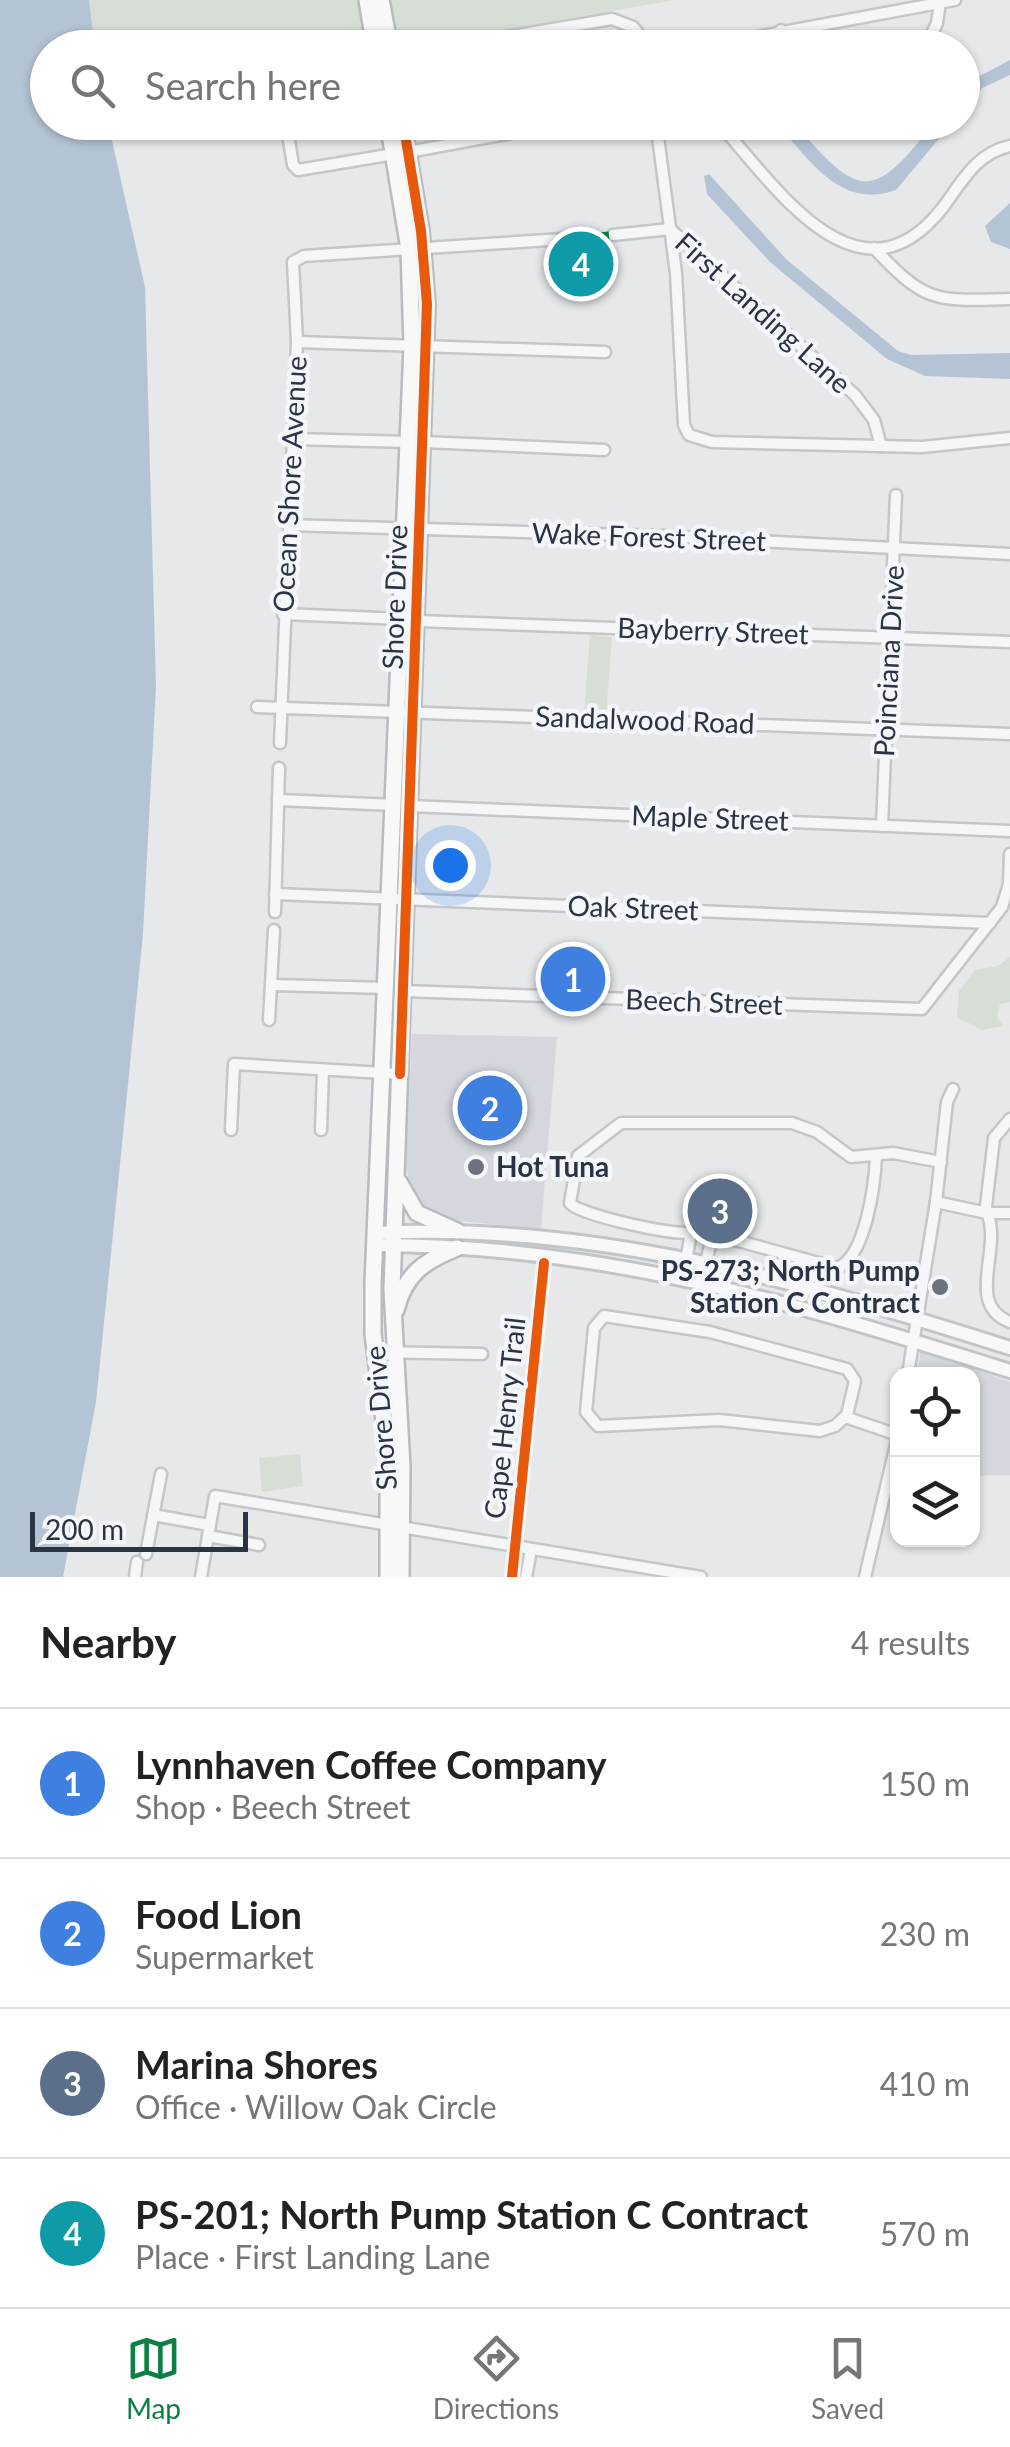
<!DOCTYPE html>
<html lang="en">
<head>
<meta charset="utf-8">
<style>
  body { margin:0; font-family:Lato,sans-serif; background:#f6f6f6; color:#222 }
  .controls { position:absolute; right:30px; bottom:30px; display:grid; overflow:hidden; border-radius:20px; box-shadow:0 2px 8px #0004 }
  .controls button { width:90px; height:90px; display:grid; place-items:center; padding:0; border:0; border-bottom:2px solid #e0e0e0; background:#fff; color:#222; font:50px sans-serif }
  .scale { position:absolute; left:30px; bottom:25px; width:218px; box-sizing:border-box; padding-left:10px; border:5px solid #2b3445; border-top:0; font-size:28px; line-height:35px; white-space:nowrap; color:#2b3445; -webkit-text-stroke:8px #f4f6f9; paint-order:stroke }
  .you { position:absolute; left:450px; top:865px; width:35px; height:35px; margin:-25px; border:8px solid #fff; border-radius:50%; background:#1a73e8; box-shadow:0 0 0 15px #1a73e833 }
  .badge { display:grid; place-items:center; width:65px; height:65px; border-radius:50%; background:#0b8043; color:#fff; font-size:32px; font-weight:700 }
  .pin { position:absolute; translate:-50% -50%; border:5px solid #fff; box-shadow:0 2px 10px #0006 }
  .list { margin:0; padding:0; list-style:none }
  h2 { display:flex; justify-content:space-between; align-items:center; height:130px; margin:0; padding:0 40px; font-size:42px }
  h2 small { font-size:32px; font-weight:400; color:#767676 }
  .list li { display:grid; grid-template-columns:65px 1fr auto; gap:30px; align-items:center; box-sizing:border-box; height:150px; padding:0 40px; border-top:2px solid #e0e0e0 }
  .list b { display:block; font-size:38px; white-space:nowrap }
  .list p { margin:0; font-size:32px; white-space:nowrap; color:#767676 }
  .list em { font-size:32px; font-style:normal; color:#767676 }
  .icon { flex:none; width:55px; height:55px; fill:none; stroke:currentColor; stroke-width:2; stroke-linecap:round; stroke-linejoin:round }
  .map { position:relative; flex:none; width:1010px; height:1577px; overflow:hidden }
  .search { position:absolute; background:#fff; box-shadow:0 2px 8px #0004; left:30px; right:30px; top:30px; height:110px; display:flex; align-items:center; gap:25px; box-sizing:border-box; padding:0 35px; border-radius:55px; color:#767676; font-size:38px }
  .sheet { height:730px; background:#fff }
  nav { display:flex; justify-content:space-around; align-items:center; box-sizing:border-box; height:140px; border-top:2px solid #e0e0e0; background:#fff; font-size:28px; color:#767676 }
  nav a { display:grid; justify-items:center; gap:5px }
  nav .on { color:#0b8043 }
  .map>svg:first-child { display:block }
  .built { fill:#d4d7dd }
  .green { fill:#d6ded6 }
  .water { fill:#b4c4d5 }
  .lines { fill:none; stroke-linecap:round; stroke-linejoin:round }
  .minor-casing { stroke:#c4c6c8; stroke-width:15 }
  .major-casing { stroke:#c2c5c8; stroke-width:18 }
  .highway-casing { stroke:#b8bbbf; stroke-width:20 }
  .minor { stroke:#f5f6f7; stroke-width:10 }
  .major { stroke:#f8f8f8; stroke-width:12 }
  .highway { stroke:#f8f8f8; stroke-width:15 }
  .quiet { stroke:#00873e; stroke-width:8; stroke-dasharray:15 8; stroke-linecap:butt }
  .cycleway-casing { stroke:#f4f6f9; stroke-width:16 }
  .cycleway { stroke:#e8590c; stroke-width:10 }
  .poi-dot { fill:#6c737f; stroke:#f4f6f9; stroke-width:4 }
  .labels { text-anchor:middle; stroke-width:9; stroke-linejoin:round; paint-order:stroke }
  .street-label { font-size:28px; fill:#2b3445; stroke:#f4f6f9 }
  .poi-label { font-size:28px; font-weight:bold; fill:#2b3445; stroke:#f4f6f9; text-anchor:start }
</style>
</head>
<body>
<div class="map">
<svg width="1010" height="1577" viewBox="0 0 1010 1577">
  <rect width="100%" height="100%" fill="#e6e8ea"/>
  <!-- built -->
  <g class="built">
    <polygon points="412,1034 557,1037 541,1229 451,1220 428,1210 413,1196 406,1168"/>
    <polygon points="921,1349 1010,1382 1010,1475 973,1476 972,1374 917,1374"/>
  </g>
  <!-- green -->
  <g class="green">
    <polygon points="89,0 674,0 401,48 95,47"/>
    <polygon points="590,635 612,637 606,715 584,713"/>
    <polygon points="1010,957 1010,1002 1000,1004 997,1017 1003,1026 982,1030 957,1017 959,991 975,970 998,966"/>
    <polygon points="300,1454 303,1486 262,1492 259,1458"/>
  </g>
  <!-- water -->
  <g class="water">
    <polygon points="0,0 89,0 95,47 48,48 48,122 108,123 145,287 156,685 143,934 118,1184 96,1402 63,1577 0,1577"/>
    <polygon points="1010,60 1010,75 982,88 963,108 963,85"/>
    <path d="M776 123H794C857 196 872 205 933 123H952L896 190C840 210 810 160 776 123Z"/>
    <polygon points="709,174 786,259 898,351 911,355 1010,353 1010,379 925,376 887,359 770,262 707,194 704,176"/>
    <polygon points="1010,203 1010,249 991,242 985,226"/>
  </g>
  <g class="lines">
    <defs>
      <g id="minor">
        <polyline points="781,30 787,48"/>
        <polyline points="440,48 612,19 633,27 651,48"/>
        <polyline points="697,48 955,0"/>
        <polyline points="925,48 937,23 940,2"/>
        <polyline points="286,122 293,165 298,170 394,154"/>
        <polyline points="656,122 676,273 684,425 689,435 712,442 922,447 1010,438"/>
        <path d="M718 122C775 186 860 316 944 206 963 180 977 153 1010 146"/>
        <polyline points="408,152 566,123"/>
        <polyline points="613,235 670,229 855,395 874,420 881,446"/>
        <path d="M874 248C926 304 936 301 1010 299"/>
        <polyline points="297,342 605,352"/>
        <polyline points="293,439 409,442"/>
        <polyline points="423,442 604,450"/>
        <polyline points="288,525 663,536 1010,554"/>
        <polyline points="283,614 403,619"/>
        <polyline points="417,621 1010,642"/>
        <polyline points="257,707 1010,734"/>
        <polyline points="280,743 297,342 293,262 304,256 594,237"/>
        <polyline points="278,800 395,805"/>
        <polyline points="410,806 1010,831"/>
        <polyline points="882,826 896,495"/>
        <polyline points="275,894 990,923"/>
        <polyline points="275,912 279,768"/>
        <polyline points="273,985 387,988"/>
        <polyline points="403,991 922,1009 1002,907 1009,884 1010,854"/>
        <polyline points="269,1020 274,930"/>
        <polyline points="1010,1119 994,1138 986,1206 987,1213 1010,1213"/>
        <polyline points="231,1130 234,1064 400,1074"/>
        <polyline points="321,1130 323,1070"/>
        <path d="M876 1155C875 1183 866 1257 837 1268L713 1234 705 1228C700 1228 696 1231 691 1232 677 1237 576 1214 570 1203L578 1156 621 1123H792L817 1132 851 1157 893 1153 941 1162"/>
        <path d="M936 1202 987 1213C1003 1248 964 1305 1010 1322"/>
        <polyline points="683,1277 691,1233"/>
        <polyline points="701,1281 713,1234"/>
        <polygon points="604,1316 710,1332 847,1369 855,1381 847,1415 835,1426 820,1431 719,1420 598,1426 586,1412 594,1328"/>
        <polyline points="375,1352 482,1354"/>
        <polyline points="908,1374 936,1202 947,1102 953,1089"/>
        <polyline points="845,1417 898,1435"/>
        <polyline points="153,1515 209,1525"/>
        <polyline points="208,1536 259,1545"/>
        <polyline points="146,1554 161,1474"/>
        <polyline points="135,1577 137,1562"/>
        <polyline points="201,1577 215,1496 701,1577"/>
        <polyline points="526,1577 531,1550"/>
        <polyline points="865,1577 898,1436"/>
      </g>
      <g id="major">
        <path d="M375 1233C596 1222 802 1282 1010 1348"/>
        <path d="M375 1245C605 1245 793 1303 1010 1371"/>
      </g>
      <g id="highway">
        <polyline points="367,0 375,48"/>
        <polyline points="381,0 390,48"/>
        <polyline points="399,1182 417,1213 457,1231"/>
        <path d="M396 1310C405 1274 424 1261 457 1248"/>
        <polyline points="388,1577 388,1452 373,1334 373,1283 412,346 409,249 388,122"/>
        <polyline points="401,1577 402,1467 392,1289 427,304 421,231 403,122"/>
      </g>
    </defs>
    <!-- minor casing -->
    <use href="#minor" class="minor-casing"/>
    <!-- major casing -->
    <use href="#major" class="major-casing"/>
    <!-- highway casing -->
    <use href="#highway" class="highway-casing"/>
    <!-- minor -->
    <use href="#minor" class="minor"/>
    <!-- major -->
    <use href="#major" class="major"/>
    <!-- highway -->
    <use href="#highway" class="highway"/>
    <!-- quiet -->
    <polyline class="quiet" points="594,237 613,235"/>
    <defs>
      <g id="cycleway">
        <polyline points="400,1074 427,304 421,231 403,122"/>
        <polyline points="512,1577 544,1263"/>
      </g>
    </defs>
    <!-- cycleway casing -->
    <use href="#cycleway" class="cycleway-casing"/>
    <!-- cycleway -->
    <use href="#cycleway" class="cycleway"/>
  </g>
  <!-- markers -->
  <g class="poi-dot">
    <circle cx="476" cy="1167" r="10"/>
    <circle cx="940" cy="1287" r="10"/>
  </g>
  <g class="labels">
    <!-- street labels -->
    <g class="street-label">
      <text transform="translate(763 313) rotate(42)" y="10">First Landing Lane</text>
      <text transform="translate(290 484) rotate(-87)" y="10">Ocean Shore Avenue</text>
      <text transform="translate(649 537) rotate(2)" y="10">Wake Forest Street</text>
      <text transform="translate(395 597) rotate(-88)" y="10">Shore Drive</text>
      <text transform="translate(713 631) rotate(2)" y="10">Bayberry Street</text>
      <text transform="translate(889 661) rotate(-87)" y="10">Poinciana Drive</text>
      <text transform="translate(645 720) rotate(2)" y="10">Sandalwood Road</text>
      <text transform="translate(710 818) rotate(2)" y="10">Maple Street</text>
      <text transform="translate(633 908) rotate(2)" y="10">Oak Street</text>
      <text transform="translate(704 1002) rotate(2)" y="10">Beech Street</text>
      <text transform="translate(381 1418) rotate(-95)" y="10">Shore Drive</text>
      <text transform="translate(505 1418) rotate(-84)" y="10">Cape Henry Trail</text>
    </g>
    <!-- poi labels -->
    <g class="poi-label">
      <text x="496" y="1177">Hot Tuna</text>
      <text x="920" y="1281" text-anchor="end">PS-273; North Pump<tspan x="920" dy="32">Station C Contract</tspan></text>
    </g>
  </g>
</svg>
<div class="controls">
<button><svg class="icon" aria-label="locate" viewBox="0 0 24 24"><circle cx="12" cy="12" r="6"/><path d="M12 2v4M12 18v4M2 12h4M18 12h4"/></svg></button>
<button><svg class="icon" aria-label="layers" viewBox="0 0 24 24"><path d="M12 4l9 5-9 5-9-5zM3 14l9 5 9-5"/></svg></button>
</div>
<div class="scale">200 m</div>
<div class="you"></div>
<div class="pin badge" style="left:573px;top:979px;background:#3f7fe0">1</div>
<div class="pin badge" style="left:490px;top:1108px;background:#3f7fe0">2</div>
<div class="pin badge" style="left:720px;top:1211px;background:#5c6f8a">3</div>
<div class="pin badge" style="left:581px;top:264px;background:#0f9aa8">4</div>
<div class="search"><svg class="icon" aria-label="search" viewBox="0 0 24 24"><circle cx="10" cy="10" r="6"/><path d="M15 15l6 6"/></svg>Search here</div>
</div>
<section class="sheet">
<h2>Nearby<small>4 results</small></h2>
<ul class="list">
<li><span class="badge" style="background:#3f7fe0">1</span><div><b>Lynnhaven Coffee Company</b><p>Shop · Beech Street</p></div><em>150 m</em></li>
<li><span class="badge" style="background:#3f7fe0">2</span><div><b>Food Lion</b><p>Supermarket</p></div><em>230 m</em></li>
<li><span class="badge" style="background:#5c6f8a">3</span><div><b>Marina Shores</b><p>Office · Willow Oak Circle</p></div><em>410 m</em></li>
<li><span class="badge" style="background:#0f9aa8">4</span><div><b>PS-201; North Pump Station C Contract</b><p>Place · First Landing Lane</p></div><em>570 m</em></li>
</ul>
</section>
<nav>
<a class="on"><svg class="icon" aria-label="map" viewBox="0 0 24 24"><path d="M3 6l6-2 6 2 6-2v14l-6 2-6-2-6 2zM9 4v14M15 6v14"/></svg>Map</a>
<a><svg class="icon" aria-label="directions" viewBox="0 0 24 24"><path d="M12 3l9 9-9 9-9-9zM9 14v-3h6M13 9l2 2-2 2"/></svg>Directions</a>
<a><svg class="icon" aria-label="saved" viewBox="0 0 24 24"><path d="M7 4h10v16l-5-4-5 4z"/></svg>Saved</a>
</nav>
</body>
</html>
